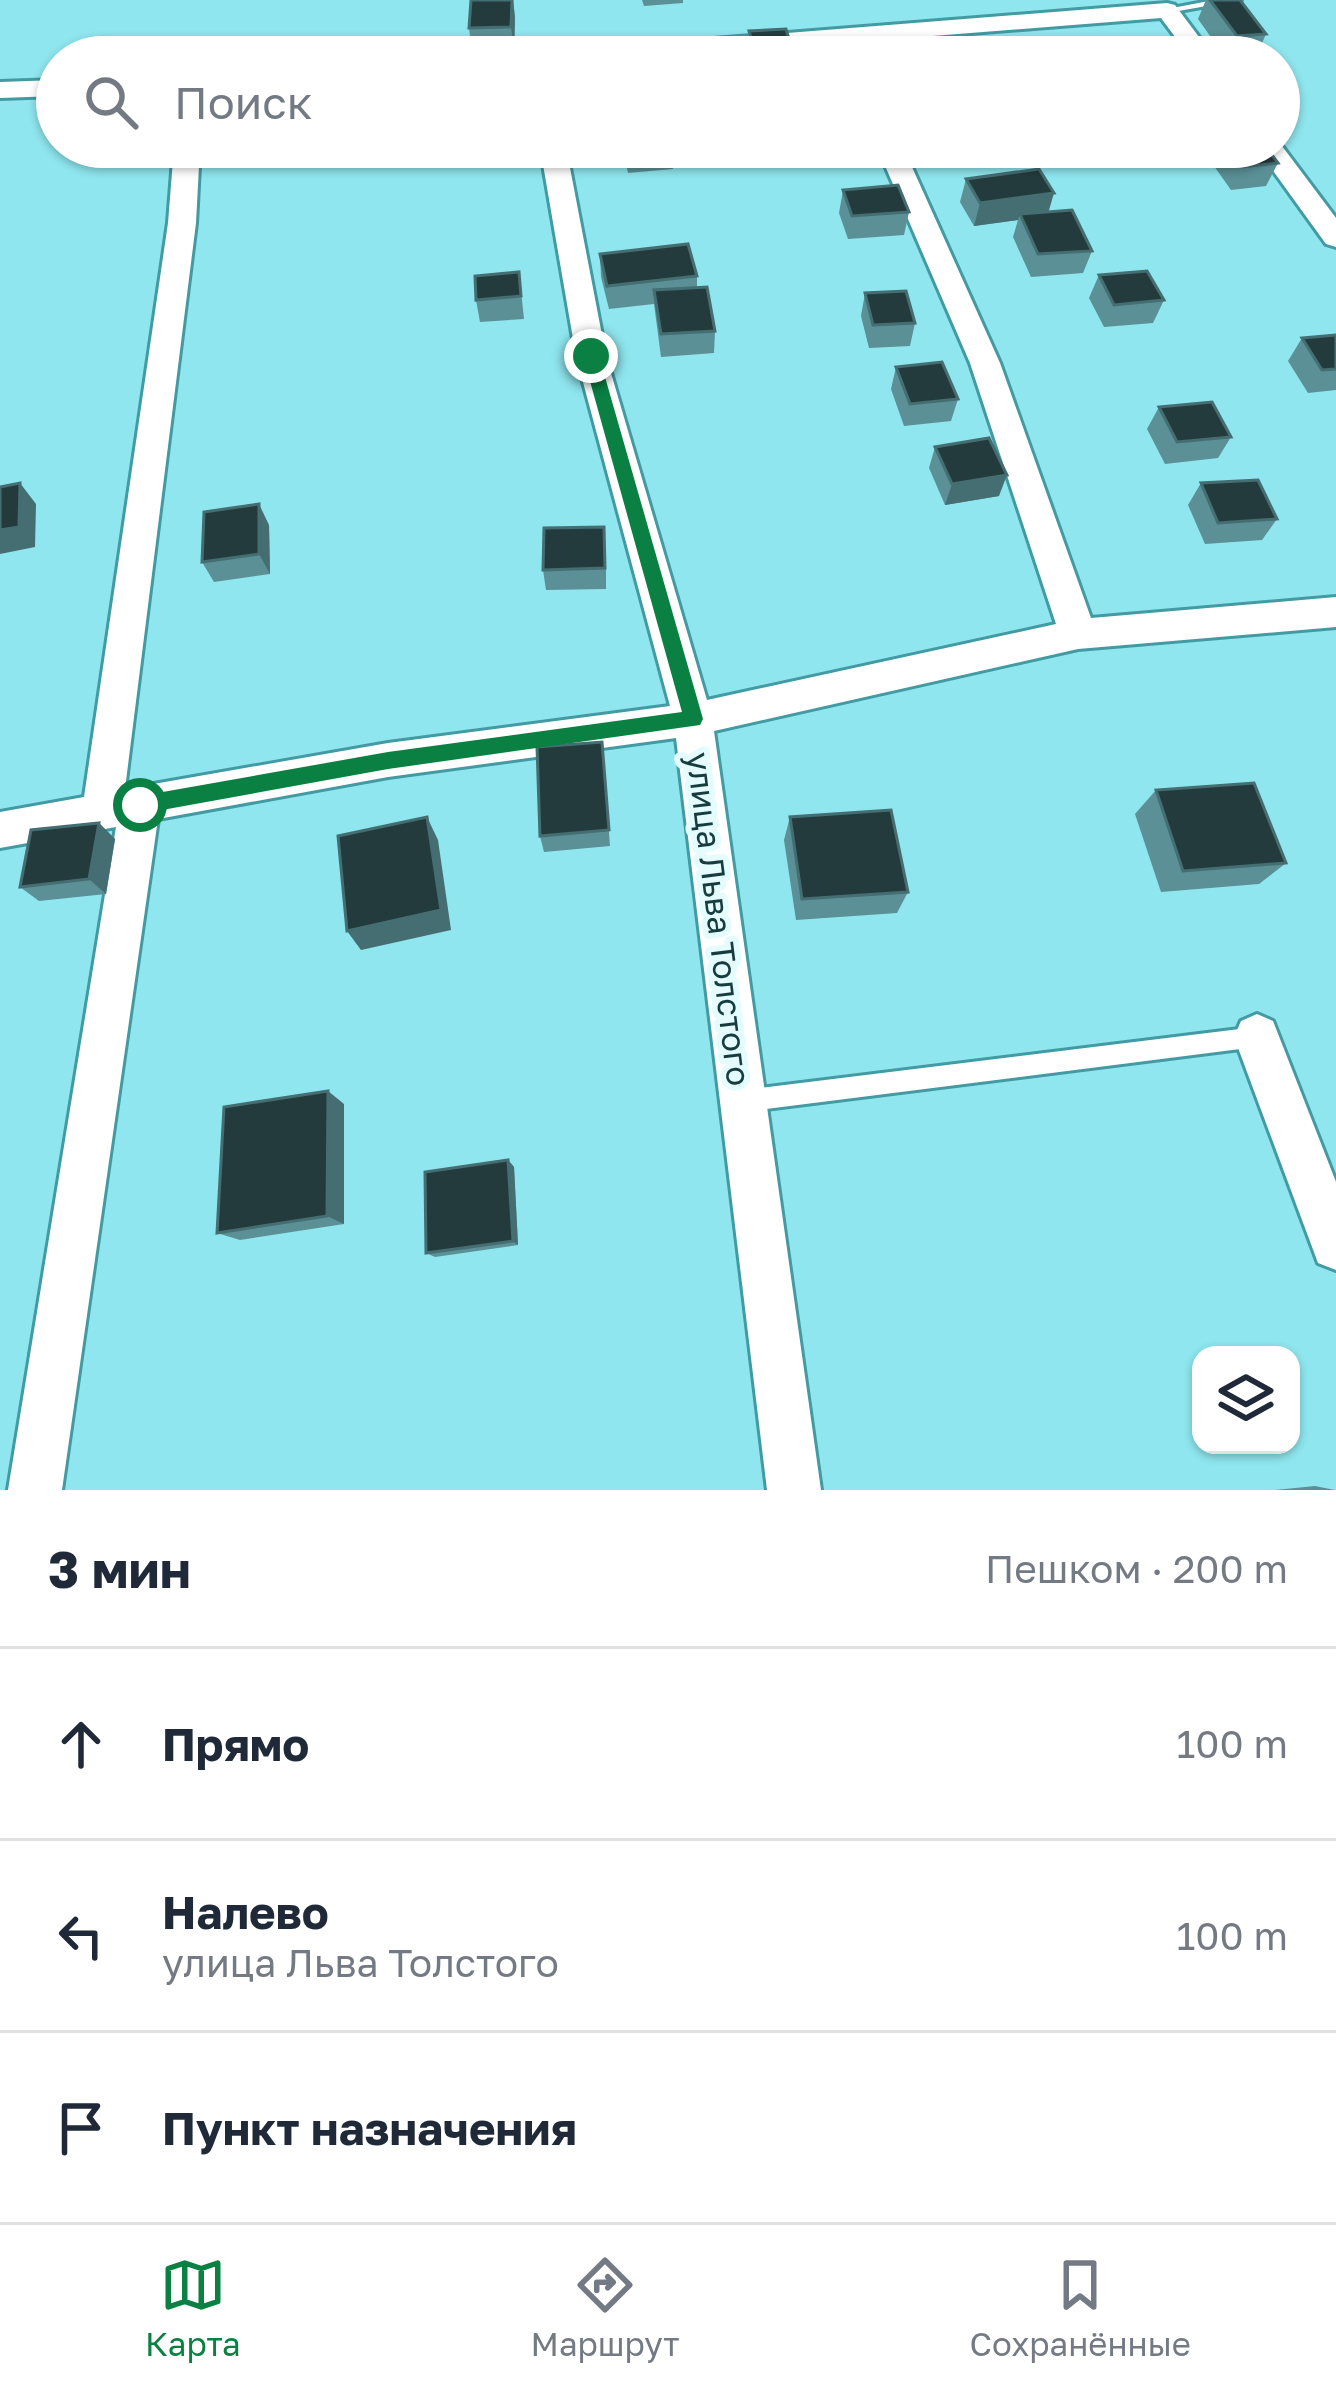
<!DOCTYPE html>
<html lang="ru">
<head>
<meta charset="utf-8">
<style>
  body { margin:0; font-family:"Golos Text",sans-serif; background:#f2f2f3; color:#1f2937 }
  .controls { position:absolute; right:36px; bottom:36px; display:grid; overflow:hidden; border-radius:24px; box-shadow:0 3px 9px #0004 }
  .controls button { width:108px; height:108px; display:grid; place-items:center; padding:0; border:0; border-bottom:3px solid #e0e1e3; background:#fff; color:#1f2937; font:60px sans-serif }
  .stop { position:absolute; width:36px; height:36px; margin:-27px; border:9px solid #0b8043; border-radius:50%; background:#fff }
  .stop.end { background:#0b8043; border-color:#fff; box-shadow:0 3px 12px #0008 }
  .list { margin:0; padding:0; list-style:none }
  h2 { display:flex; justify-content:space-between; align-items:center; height:156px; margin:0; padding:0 48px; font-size:51px }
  h2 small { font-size:39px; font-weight:400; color:#747a83 }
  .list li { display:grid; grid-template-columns:78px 1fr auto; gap:36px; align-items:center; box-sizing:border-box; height:192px; padding:0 48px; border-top:3px solid #e0e1e3 }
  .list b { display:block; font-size:45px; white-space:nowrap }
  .list p { margin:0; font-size:39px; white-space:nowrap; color:#747a83 }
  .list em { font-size:39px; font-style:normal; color:#747a83 }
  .icon { flex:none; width:66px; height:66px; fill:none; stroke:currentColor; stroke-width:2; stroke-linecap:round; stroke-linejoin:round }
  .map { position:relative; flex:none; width:1336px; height:1490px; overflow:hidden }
  .search { position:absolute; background:#fff; box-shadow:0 3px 9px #0004; left:36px; right:36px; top:36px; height:132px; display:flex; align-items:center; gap:30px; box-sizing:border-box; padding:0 42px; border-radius:66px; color:#747a83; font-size:45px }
  .sheet { height:732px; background:#fff }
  nav { display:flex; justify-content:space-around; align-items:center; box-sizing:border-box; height:168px; border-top:3px solid #e0e1e3; background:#fff; font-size:33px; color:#747a83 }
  nav a { display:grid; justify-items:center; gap:6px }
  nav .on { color:#0b8043 }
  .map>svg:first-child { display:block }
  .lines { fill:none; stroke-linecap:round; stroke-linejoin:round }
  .lane-casing { stroke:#429aa2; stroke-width:6 }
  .street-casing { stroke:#429aa2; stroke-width:6 }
  .lane { fill:#fff; fill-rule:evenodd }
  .street { fill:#fff; fill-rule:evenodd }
  .wall { fill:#5a9096 }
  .shaded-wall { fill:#446e72 }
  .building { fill:#243b3d; stroke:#446e72; stroke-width:3 }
  .route { fill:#0b8043 }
  .labels { text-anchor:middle; stroke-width:12; stroke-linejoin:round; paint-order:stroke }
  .street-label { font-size:33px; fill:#173c40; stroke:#e4fcfe }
</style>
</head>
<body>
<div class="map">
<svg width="1336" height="1490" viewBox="0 0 1336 1490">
  <rect width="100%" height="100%" fill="#8fe6ee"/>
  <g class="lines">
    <defs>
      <g id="lane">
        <polygon points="1214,0 1241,0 1167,13 1162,10"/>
        <polygon points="1256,1027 1263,1030 1266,1037 1263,1044 1256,1047 743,1112 735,1109 732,1101 735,1093 743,1090"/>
      </g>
      <g id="street">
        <polygon points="1167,3 1175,5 1214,57 1190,57 1161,18 666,57 562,57 574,50"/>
        <polygon points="57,80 57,96 0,98 0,82"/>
        <polygon points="1279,142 1336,218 1336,247 1326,244 1256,147 1279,147"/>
        <polygon points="174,147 200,147 196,223 125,789 388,743 670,706 576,356 540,147 566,147 606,356 707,700 1056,624 970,363 877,147 903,147 1000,363 1091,618 1336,597 1336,627 1078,649 714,731 821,1490 767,1490 676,738 388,777 158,819 62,1490 8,1490 116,827 0,848 0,812 84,797 168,223"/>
        <polygon points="1257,1014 1273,1021 1336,1182 1336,1270 1318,1263 1234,1037 1241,1021"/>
      </g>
    </defs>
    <!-- lane casing -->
    <use href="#lane" class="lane-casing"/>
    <!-- street casing -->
    <use href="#street" class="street-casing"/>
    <!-- lane -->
    <use href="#lane" class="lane"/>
    <!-- street -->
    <use href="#street" class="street"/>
  </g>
  <!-- wall -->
  <g class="wall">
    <polygon points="513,0 515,18 514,50 472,51 469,28"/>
    <polygon points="642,0 683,0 683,3 644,6"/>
    <polygon points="1206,0 1240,0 1266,34 1256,57 1225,57 1198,19"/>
    <polygon points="786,29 794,57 749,57 749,31"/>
    <polygon points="622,147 673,147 673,169 628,173"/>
    <polygon points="768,147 827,147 826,154 773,160"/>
    <polygon points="1223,147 1266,147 1278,163 1266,186 1231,190 1214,166"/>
    <polygon points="966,179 1048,211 1092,251 1083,273 1031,277 1013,237 1018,220 974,226 960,202"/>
    <polygon points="843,190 909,212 904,235 848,239 839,213"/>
    <polygon points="600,254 697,276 697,287 715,331 714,353 661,357 654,304 609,309 601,277"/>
    <polygon points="519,272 524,319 480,322 476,300"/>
    <polygon points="1099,275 1164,300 1153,323 1104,327 1089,298"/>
    <polygon points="865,293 915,323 910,346 869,348 861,316"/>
    <polygon points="1336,335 1336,390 1308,393 1288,361 1302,338"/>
    <polygon points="896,367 958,399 951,421 904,426 891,389"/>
    <polygon points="1159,407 1231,437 1218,458 1165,464 1147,429"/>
    <polygon points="935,447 999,496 945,505 929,468"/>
    <polygon points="1201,483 1277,519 1262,540 1205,544 1188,505"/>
    <polygon points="269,525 270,574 214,582 202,562"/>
    <polygon points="606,547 606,589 546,590 543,570"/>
    <polygon points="602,742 610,846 544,852 540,836"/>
    <polygon points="1156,790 1286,863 1259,884 1161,892 1135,814"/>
    <polygon points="790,817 908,892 897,913 796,920 784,840"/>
    <polygon points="99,823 115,839 106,894 39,901 20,887"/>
    <polygon points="344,1104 344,1224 240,1240 217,1233"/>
    <polygon points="508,1160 514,1167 518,1245 435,1257 426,1253"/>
    <polygon points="1315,1486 1335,1490 1275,1490"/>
  </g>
  <!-- shaded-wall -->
  <g class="shaded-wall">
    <polygon points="513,0 515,18 514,50 511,27"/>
    <polygon points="775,147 827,147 826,154 773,160"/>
    <polygon points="1054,193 1047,217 1020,214 1018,220 974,226 980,203"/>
    <polygon points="1007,475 999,496 945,505 952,484"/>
    <polygon points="20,483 36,504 35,547 0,554 0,530"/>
    <polygon points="259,504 269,525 270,574 259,554"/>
    <polygon points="427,817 438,840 451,930 361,950 347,931"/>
    <polygon points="99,823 115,839 106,894 89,879"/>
    <polygon points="328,1091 344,1104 344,1224 327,1216"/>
    <polygon points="508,1160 514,1167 518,1245 513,1241"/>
  </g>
  <!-- building -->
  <g class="building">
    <polygon points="471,0 512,0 511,27 469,28"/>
    <polygon points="1210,0 1240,0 1266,34 1237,36"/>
    <polygon points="786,29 794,56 757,57 749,31"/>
    <polygon points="1228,147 1266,147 1278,163 1242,167"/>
    <polygon points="1039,169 1054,193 980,203 966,179"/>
    <polygon points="898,185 909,212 852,216 843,190"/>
    <polygon points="1072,210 1092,251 1038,254 1020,214"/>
    <polygon points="688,244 697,276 607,286 600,254"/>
    <polygon points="1147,271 1164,300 1114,305 1099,275"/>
    <polygon points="519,272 521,296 476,300 475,276"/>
    <polygon points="707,287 715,331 661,334 654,290"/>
    <polygon points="906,291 915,323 873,325 865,293"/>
    <polygon points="1336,335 1336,369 1322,370 1302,338"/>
    <polygon points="942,362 958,399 910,404 896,367"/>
    <polygon points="1212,402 1231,437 1177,442 1159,407"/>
    <polygon points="989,438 1007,475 952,484 935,447"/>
    <polygon points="1258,480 1277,519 1218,523 1201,483"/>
    <polygon points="20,483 19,527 0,530 0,487"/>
    <polygon points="259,504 259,554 202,562 204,512"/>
    <polygon points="604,527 605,568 543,570 544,528"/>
    <polygon points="602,742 609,830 540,836 537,747"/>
    <polygon points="1254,783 1286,863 1183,871 1156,790"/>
    <polygon points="891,810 908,892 802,899 790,817"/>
    <polygon points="427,817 441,910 347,931 338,836"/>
    <polygon points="99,823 89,879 20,887 31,830"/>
    <polygon points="328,1091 327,1216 217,1233 224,1107"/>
    <polygon points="508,1160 513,1241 426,1253 425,1172"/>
  </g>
  <!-- route -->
  <polygon class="route" points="591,351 599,356 703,719 700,725 388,769 140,814 133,811 130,805 140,796 388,752 682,712 583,356"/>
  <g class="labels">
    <!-- street labels -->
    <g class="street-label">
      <text transform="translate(719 919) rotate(83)" y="12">улица Льва Толстого</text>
    </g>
  </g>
</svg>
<div class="controls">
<button><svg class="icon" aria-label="layers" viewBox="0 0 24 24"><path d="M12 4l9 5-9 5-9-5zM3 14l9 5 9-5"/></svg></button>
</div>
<div class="stop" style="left:140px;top:805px"></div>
<div class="stop end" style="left:591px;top:356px"></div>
<div class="search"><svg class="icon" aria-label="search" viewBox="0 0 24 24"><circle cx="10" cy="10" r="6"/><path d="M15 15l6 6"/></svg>Поиск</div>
</div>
<section class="sheet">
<h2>3 мин<small>Пешком · 200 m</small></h2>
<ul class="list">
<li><svg class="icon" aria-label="ahead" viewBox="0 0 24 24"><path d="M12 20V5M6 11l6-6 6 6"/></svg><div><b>Прямо</b></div><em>100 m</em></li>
<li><svg class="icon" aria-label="left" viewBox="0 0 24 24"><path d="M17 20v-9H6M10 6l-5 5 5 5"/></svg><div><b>Налево</b><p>улица Льва Толстого</p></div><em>100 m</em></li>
<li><svg class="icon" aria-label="arrive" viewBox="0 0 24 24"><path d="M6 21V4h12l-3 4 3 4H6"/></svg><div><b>Пункт назначения</b></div></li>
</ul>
</section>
<nav>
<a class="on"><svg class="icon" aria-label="map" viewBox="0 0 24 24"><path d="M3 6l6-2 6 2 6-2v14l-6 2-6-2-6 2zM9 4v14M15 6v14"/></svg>Карта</a>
<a><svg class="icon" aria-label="directions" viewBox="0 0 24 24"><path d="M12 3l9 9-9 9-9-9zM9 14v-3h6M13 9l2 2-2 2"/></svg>Маршрут</a>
<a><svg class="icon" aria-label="saved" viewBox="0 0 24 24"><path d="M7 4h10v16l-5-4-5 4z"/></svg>Сохранённые</a>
</nav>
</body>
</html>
